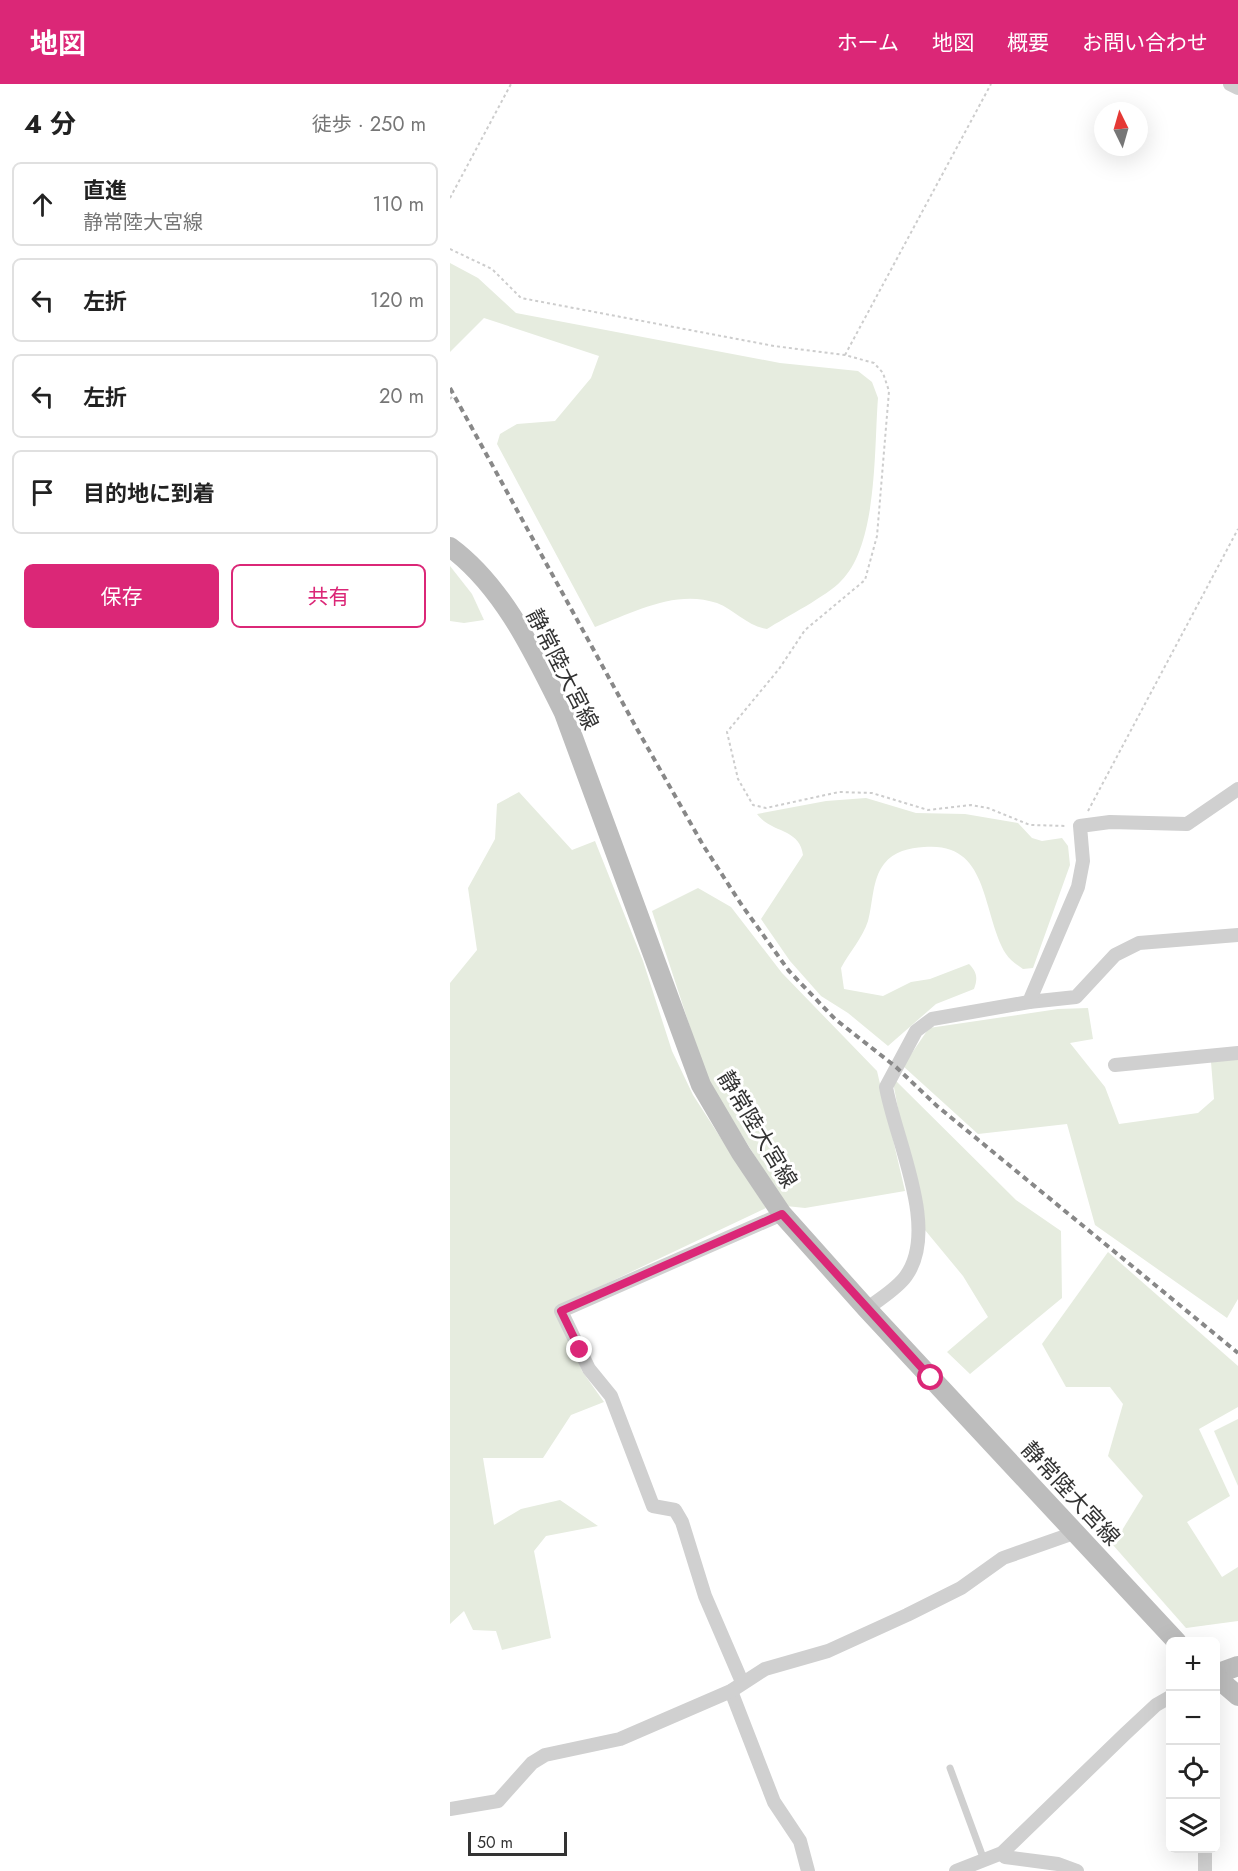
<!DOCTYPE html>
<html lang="ja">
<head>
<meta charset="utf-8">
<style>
  body { margin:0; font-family:Jost,"Noto Sans JP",sans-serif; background:#f2f2f2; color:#222 }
  .controls { position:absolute; right:18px; bottom:18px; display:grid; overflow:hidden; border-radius:9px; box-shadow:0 6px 24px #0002 }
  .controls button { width:54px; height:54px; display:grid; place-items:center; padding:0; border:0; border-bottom:2px solid #e0e0e0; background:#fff; color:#222; font:30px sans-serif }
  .compass { position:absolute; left:644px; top:18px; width:54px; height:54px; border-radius:50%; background:#fff; box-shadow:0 6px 24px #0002; rotate:355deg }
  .scale { position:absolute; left:18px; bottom:15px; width:99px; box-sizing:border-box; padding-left:6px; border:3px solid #333; border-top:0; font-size:16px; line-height:21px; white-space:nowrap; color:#333; -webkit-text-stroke:4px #fff; paint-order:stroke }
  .stop { position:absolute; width:18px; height:18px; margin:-14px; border:4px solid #db2777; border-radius:50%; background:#fff }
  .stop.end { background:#db2777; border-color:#fff; box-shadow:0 2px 6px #0008 }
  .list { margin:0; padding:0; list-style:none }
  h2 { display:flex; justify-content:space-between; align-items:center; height:78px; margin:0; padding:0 24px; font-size:26px }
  h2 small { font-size:20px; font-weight:400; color:#767676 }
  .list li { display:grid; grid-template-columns:39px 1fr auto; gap:18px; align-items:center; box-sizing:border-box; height:84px; margin:0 12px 12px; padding:0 12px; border:2px solid #e0e0e0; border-radius:9px }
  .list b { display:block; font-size:22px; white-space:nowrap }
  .list p { margin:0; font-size:20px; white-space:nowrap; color:#767676 }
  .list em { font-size:20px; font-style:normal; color:#767676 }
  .actions { display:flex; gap:12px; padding:18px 24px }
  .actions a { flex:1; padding:14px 0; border:2px solid #db2777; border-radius:9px; text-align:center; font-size:21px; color:#db2777 }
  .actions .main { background:#db2777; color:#fff }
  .icon { flex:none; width:33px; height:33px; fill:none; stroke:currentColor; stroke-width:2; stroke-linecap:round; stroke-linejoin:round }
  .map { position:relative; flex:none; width:788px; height:1787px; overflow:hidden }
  header { display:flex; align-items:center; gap:36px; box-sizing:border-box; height:84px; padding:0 30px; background:#db2777; color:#fff }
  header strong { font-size:28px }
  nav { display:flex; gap:33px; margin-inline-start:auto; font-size:21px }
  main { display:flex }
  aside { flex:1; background:#fff }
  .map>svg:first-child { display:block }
  .green { fill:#e6ecdf }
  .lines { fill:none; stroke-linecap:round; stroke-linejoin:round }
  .path { stroke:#cdcdcd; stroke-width:2; stroke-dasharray:3 3; stroke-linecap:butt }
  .lane { stroke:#d0d0d0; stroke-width:7 }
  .street { stroke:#d0d0d0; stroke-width:14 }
  .secondary { stroke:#bdbdbd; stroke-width:20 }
  .rail { stroke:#888; stroke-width:4; stroke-dasharray:6 4.5; stroke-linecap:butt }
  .route { stroke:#db2777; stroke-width:8 }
  .labels { text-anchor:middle; stroke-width:6; stroke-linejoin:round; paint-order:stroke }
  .street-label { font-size:22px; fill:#333; stroke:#fff }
</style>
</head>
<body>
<header>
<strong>地図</strong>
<nav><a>ホーム</a><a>地図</a><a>概要</a><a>お問い合わせ</a></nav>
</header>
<main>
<aside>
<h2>4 分<small>徒歩 · 250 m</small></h2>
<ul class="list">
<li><svg class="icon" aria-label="ahead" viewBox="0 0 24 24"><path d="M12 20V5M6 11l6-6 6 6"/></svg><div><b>直進</b><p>静常陸大宮線</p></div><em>110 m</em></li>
<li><svg class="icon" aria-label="left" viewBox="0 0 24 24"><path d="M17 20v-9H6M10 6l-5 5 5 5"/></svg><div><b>左折</b></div><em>120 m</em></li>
<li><svg class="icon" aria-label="left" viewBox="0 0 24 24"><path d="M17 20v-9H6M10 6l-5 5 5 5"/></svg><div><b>左折</b></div><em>20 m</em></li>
<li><svg class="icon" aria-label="arrive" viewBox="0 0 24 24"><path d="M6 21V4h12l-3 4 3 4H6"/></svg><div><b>目的地に到着</b></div></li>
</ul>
<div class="actions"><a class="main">保存</a><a>共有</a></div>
</aside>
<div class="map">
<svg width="788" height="1787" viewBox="0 0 788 1787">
  <rect width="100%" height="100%" fill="#fff"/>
  <!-- green -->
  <g class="green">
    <path d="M0 179 28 194 66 229 330 279 408 287 422 298 428 314C424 364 428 461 391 497 377 512 336 533 317 545 297 542 285 526 267 519 226 505 184 528 145 543L47 360 50 350 67 340 105 337 141 294 149 272 34 234 0 268Z"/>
    <polygon points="0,482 22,510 34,536 14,539 0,537"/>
    <polygon points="69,708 122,766 145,757 193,877 222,967 243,1011 316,1124 107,1223 132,1287 154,1318 121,1331 93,1374 33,1374 44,1441 71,1425 110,1416 148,1442 96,1452 84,1467 101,1554 52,1566 46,1547 23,1546 14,1527 0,1540 0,899 27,866 18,804 45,755 47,720"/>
    <path d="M416 714 466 729 515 730 568 739 582 754 592 757 612 754 618 762 620 781 583 884 573 885C567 881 560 876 556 870 531 828 540 757 474 763 459 764 444 767 434 780 422 795 423 819 418 837 413 853 399 869 391 884L394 905 433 912 461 898 480 895 519 880C527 888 528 894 524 905L486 920 438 962 398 929 371 912 340 877 311 835 353 771C350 744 321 749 307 730L376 717Z"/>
    <polygon points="248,804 281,823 332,889 427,987 455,1107 355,1124 336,1122 257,995 202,827"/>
    <polygon points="638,924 643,955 620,959 655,1003 669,1040 748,1029 764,1015 761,978 788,975 788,1215 777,1234 645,1141 617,1040 528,1050 453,982 479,944 608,925"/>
    <polygon points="442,993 566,1116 611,1147 612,1214 520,1290 497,1268 538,1233 513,1192 470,1140"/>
    <polygon points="658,1168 788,1282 788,1323 749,1345 780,1412 737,1438 772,1493 788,1483 788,1537 736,1544 663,1461 693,1412 658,1372 673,1320 660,1303 616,1303 592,1260"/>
    <polygon points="788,1335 788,1402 764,1347"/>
  </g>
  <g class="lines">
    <!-- path -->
    <g class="path">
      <polyline points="0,114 61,0"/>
      <polyline points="0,165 42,185 71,214 324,262 395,271 424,279 433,289 439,307 427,452 415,496 355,546 329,585 277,648 288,695 303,721 316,724 389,708 422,709 478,726 521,721 538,724 580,741 617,742"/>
      <polyline points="395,271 541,0"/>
      <polyline points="0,315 4,311"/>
      <polyline points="638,727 788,445"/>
    </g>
    <!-- lane -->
    <polyline class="lane" points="500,1684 534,1776"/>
    <!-- street -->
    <g class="street">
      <polyline points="780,0 788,4"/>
      <polyline points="579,918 626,913 665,871 689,859 788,851"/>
      <polyline points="665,981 788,969"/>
      <path d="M417 1225C429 1215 447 1205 456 1192 490 1145 445 1055 436 1003L466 947 482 935 579 918 628 803 633 777 630 742 660 738 737 740 788 705"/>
      <polyline points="292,1598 255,1512 232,1438 225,1426 203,1422 161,1312 139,1285 111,1227 332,1130"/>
      <polyline points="281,1607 324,1718 350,1757 358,1787"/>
      <polyline points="0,1725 48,1717 82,1679 95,1671 170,1655 281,1607 315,1585 378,1567 457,1531 511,1504 553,1474 624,1449"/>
      <polyline points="755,1764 755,1787"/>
      <polyline points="552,1769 555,1773 608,1780 627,1787"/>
      <polyline points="506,1787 552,1769 675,1650 706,1621 720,1613"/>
    </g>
    <!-- secondary -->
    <g class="secondary">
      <path d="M0 463C54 503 85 571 114 629L251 1001 291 1069 332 1130 417 1225 727 1558"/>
      <polyline points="766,1590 788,1582"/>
      <polyline points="766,1593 788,1612"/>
    </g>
    <!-- rail -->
    <polyline class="rail" points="0,304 187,645 253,761 291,820 339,887 385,935 446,983 487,1022 788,1269"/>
  </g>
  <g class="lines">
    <!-- route -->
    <polyline class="route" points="130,1266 111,1227 332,1130 481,1294"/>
  </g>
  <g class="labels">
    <!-- street labels -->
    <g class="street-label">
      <text transform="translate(113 585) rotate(63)" y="8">静常陸大宮線</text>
      <text transform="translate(308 1045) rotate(59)" y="8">静常陸大宮線</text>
      <text transform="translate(621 1409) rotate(47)" y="8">静常陸大宮線</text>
    </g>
  </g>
</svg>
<div class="controls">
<button>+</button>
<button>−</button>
<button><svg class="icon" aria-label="locate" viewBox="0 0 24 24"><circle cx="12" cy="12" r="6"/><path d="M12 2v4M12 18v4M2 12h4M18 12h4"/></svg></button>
<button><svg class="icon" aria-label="layers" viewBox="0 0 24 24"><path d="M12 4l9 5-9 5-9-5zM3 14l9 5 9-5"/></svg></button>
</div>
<svg class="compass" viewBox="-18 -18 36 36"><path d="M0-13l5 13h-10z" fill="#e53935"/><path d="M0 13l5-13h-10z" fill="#767676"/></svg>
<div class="scale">50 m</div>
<div class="stop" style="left:481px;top:1294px"></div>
<div class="stop end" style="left:130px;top:1266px"></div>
</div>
</main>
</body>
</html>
